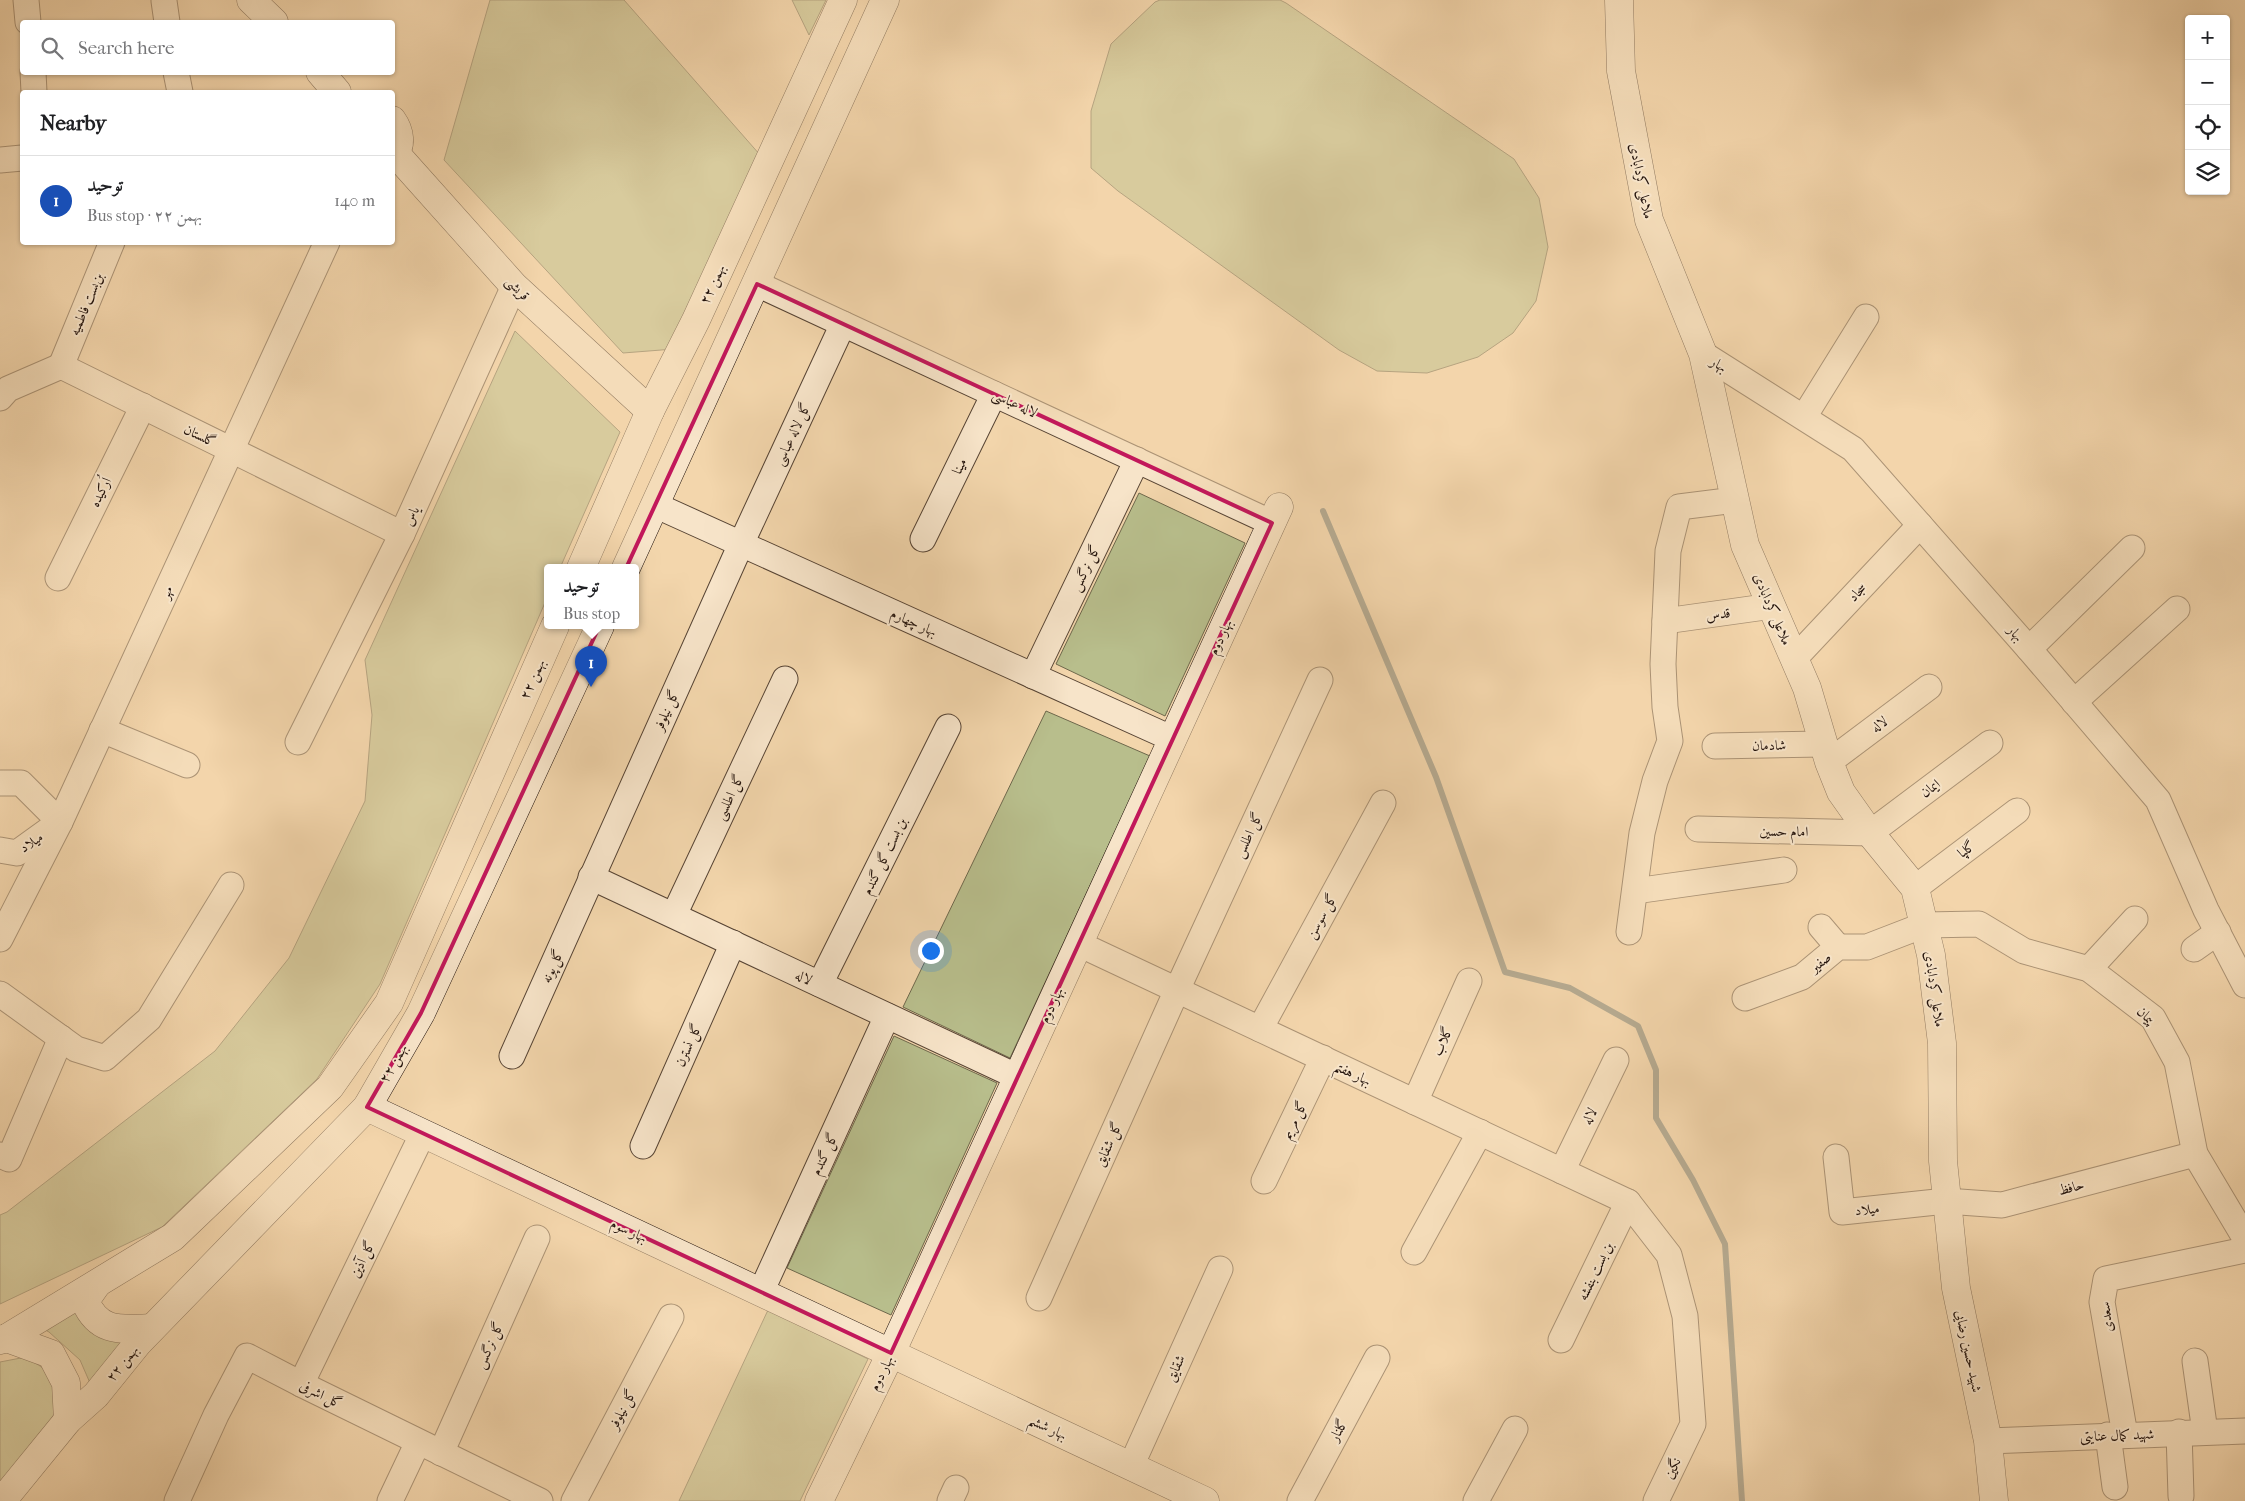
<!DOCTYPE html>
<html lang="en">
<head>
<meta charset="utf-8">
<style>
  body { margin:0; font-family:"IM FELL French Canon",Amiri,serif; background:#f2f2f2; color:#202124 }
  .controls { position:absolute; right:15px; top:15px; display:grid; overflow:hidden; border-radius:5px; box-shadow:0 1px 4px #0004 }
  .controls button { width:45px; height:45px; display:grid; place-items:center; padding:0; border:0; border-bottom:1px solid #e0e0e0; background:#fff; color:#202124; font:25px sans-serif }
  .you { position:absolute; left:930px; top:950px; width:18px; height:18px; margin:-12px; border:4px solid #fff; border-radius:50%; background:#1a73e8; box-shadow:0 0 0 8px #1a73e833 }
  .badge { display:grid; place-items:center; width:32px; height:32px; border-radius:50%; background:#8f2418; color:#fff; font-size:16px; font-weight:700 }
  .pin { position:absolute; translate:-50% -41px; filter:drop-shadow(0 1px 2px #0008) }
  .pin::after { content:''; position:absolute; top:26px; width:18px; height:15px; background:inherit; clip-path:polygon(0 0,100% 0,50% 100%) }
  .popup { position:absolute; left:544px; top:564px; width:95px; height:65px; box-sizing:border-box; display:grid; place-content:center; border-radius:5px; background:#fff; filter:drop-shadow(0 1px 4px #0005); font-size:16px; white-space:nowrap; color:#757577 }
  .popup b { font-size:19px; color:#202124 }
  .popup::after { content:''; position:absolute; left:50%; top:100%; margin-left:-10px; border:10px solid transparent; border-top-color:#fff }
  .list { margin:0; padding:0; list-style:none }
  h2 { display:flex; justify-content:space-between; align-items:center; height:65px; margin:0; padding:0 20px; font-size:21px }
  h2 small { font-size:16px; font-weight:400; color:#757577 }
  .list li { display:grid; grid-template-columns:32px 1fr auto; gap:15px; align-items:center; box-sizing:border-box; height:90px; padding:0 20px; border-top:1px solid #e0e0e0 }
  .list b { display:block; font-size:19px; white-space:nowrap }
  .list p { margin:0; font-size:16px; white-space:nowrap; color:#757577 }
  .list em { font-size:16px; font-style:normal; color:#757577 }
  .icon { flex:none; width:28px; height:28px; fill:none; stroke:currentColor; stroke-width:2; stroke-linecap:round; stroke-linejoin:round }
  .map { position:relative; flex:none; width:2245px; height:1501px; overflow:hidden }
  .search { position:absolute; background:#fff; box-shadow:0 1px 4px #0004; left:20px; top:20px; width:375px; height:55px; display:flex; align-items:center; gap:12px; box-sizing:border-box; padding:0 18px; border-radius:5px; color:#757577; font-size:19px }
  .panel { position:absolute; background:#fff; box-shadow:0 1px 4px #0004; left:20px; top:90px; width:375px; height:155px; border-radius:5px }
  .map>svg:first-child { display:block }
  .green { fill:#b8be8c; stroke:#6e684c }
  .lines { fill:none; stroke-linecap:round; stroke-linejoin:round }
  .stream { stroke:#6d7570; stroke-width:6 }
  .street-casing { stroke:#574434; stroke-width:27 }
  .secondary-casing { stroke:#23130c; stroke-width:29 }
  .street { stroke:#f7e4c9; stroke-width:25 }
  .secondary { stroke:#f7e4c9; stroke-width:28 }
  .marked { fill:none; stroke:#c2185b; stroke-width:4; stroke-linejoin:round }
  .labels { text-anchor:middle; stroke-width:4; stroke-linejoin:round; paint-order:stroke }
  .street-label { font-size:14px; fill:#23130c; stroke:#f7e4c9 }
</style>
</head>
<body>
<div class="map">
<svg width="2245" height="1501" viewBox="0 0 2245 1501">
  <rect width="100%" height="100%" fill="#f3d6ac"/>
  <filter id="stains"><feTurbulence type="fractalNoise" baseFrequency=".004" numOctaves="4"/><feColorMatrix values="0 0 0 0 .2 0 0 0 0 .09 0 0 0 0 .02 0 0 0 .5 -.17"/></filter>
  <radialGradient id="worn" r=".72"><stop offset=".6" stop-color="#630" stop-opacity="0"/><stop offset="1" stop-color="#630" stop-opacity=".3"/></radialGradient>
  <!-- green -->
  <g class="green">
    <polygon points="490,0 624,0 761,156 674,349 623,353 444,160"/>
    <polygon points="792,0 826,0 809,35"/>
    <polygon points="1160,0 1280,0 1286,3 1514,159 1539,198 1548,247 1536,301 1513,333 1478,357 1427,373 1377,371 1339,350 1118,191 1091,168 1091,111 1111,44 1155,2"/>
    <polygon points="515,331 620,432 560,568 547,568 547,598 380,984 317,1079 162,1227 0,1304 0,1215 7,1212 215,1051 289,958 365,801 372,715 365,660"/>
    <polygon points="1139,493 1245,543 1165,716 1056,664"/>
    <polygon points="1046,711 1150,756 1010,1058 903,1007"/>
    <polygon points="894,1036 997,1083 891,1315 787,1268"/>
    <path d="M79 1302C95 1326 100 1339 130 1345L90 1383 80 1360 49 1332 36 1325Z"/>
    <polygon points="768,1310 868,1359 800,1501 679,1501"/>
    <polygon points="26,1357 43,1368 56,1389 56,1410 44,1435 0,1481 0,1362"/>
  </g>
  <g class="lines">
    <!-- stream -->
    <polyline class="stream" points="1323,511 1436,777 1505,972 1570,988 1638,1026 1656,1070 1656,1118 1693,1180 1725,1244 1742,1501"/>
    <defs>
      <g id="street">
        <polyline points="26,0 28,22"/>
        <polyline points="164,1 167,22"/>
        <polyline points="33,72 34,92"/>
        <polyline points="176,72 180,92"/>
        <polyline points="0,160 22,158"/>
        <polyline points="757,284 1272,523"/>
        <polyline points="1703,354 1853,449 2029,649 2158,800 2206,910 2245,985"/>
        <polyline points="61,366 112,242"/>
        <polyline points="0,398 8,389 61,366 402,534"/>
        <polyline points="1804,417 1866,317"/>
        <polyline points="655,505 1173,739"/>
        <polyline points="923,539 994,394"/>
        <polyline points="58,578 143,406"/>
        <polyline points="1665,621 1772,606"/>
        <polyline points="2029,649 2132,548"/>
        <polyline points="1794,659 1920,525"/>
        <polyline points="1033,676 1137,460"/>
        <polyline points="2074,702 2177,609"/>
        <polyline points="102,730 187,765"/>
        <polyline points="298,742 402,534 514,286"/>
        <polyline points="1715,746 1823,744"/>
        <polyline points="1829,762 1929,687"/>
        <polyline points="0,783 21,783 60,822 17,853 0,850"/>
        <polyline points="1698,829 1870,833 1990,743"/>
        <polyline points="591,877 1018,1077"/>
        <polyline points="1915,888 2017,811"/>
        <polyline points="1635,891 1784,870"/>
        <polyline points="674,915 785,679"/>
        <polyline points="1821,927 1838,947"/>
        <polyline points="1629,932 1642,833 1655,781 1670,741 1665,707 1663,664 1668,551 1679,507 1735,500"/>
        <polyline points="0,939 60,822 327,242"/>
        <polyline points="1079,944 1628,1202 1669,1255 1685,1316 1693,1424 1656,1501"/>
        <polyline points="2194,949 2218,932"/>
        <polyline points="2089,969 2135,919"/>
        <polyline points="820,984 948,727"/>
        <polyline points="0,994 76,1049 105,1058 149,1019 231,885"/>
        <polyline points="1745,998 1802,977 1838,947 1867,947 1924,925 1979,924 2024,951 2089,969 2153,1018 2177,1062 2195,1154 2245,1238"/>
        <polyline points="1260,1029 1383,803"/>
        <polyline points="512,1056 741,544 843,324"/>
        <polyline points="1415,1102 1469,981"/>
        <polyline points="643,1146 733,943"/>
        <polyline points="0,1155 9,1159 61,1038"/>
        <polyline points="1836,1157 1842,1212 1946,1201 2002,1205 2195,1154"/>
        <polyline points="1562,1171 1616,1060"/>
        <polyline points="1264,1181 1323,1058"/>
        <polyline points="1414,1252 1480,1132"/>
        <polyline points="761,1292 887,1016"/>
        <polyline points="1039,1298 1177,990 1320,680"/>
        <polyline points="1561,1340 1628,1202"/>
        <polyline points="2195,1361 2205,1432"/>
        <polyline points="301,1384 423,1133"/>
        <polyline points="2179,1432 2181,1496"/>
        <polyline points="2108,1435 2115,1487"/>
        <polyline points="2125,1435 2102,1302 2106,1279 2245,1250"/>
        <polyline points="1988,1441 2245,1431"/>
        <polyline points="441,1453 537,1238"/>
        <polyline points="1131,1466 1220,1269"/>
        <polyline points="177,1501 216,1415 247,1356 301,1384 540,1501"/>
        <polyline points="390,1501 418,1442"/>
        <polyline points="574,1501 671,1317"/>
        <polyline points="950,1501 956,1488"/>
        <polyline points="1300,1501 1377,1358"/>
        <polyline points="1476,1501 1515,1429"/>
      </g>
      <g id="secondary">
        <polyline points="251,0 274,22"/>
        <polyline points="1619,0 1621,71 1649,220 1703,354 1745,545 1807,688 1829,762 1841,792 1870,833 1915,888 1931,955 1942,1043 1943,1161 1956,1288 1988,1441 1994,1501"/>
        <polyline points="320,72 337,92"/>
        <path d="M392 120C400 131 403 146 392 157"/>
        <polyline points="396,154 514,286 650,411"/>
        <polyline points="581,568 650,411 696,320 843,0"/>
        <polyline points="626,568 885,0"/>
        <polyline points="367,1107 1205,1501"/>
        <path d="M97 1284 85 1301C99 1334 122 1329 152 1328"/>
        <polyline points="7,1338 173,1237 330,1087 389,1003 555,626"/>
        <polyline points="0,1340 7,1338 51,1354 66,1383 68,1420"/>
        <polyline points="2,1501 68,1420 96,1395 138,1343 367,1107 421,1013 600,626"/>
        <polyline points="819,1501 891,1353 1279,507"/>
      </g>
    </defs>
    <!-- street casing -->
    <use href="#street" class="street-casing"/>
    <!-- secondary casing -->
    <use href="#secondary" class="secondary-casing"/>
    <!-- street -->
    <use href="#street" class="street"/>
    <!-- secondary -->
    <use href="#secondary" class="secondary"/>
  </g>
  <!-- marked area -->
  <path d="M0 0H2245V1501H0ZM757 284 1272 523 891 1353 367 1107 421 1013Z" fill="#f3d6ac" fill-opacity=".55" fill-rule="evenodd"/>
  <path class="marked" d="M757 284 1272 523 891 1353 367 1107 421 1013Z"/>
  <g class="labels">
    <!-- street labels -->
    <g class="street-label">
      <text transform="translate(1642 181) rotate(79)" y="5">ملاعلی کردابادی</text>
      <text transform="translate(712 284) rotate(-65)" y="5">۲۲ بهمن</text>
      <text transform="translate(518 288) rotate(46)" y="5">قریشی</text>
      <text transform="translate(86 304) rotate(-67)" y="5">بن‌بست فاطمیه</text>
      <text transform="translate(1719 364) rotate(32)" y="5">بهار</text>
      <text transform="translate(1015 403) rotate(25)" y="5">لاله عباسی</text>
      <text transform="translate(792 434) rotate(-65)" y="5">گل لاله عباسی</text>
      <text transform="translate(200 435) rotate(26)" y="5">گلستان</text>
      <text transform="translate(959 466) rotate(-64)" y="5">مینا</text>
      <text transform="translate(100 492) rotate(-64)" y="5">اُرکیده</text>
      <text transform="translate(411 516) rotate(-66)" y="5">یاس</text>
      <text transform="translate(1085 568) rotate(-64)" y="5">گل نرگس</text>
      <text transform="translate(166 592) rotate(-65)" y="5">مهر</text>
      <text transform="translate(1857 592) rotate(-47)" y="5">سجاد</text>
      <text transform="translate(1773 609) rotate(67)" y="5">ملاعلی کردابادی</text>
      <text transform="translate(1718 614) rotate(-8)" y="5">قدس</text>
      <text transform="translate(914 622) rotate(24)" y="5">بهار چهارم</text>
      <text transform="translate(2016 633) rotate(49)" y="5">بهار</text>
      <text transform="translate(1220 637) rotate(-65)" y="5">بهار دوم</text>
      <text transform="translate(532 679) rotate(-66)" y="5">۲۲ بهمن</text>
      <text transform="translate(666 710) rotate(-66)" y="5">گل نیلوفر</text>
      <text transform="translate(1879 724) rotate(-37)" y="5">لاله</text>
      <text transform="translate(1769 745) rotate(-1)" y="5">شادمان</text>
      <text transform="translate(1930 788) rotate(-37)" y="5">ایمان</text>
      <text transform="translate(729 797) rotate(-65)" y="5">گل اطلسی</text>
      <text transform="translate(1784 831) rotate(1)" y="5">امام حسین</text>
      <text transform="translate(1248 835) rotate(-65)" y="5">گل اطلس</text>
      <text transform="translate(31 842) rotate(-34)" y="5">میلاد</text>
      <text transform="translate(1966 849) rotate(-37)" y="5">گلپا</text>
      <text transform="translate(884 856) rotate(-64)" y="5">بن بست گل گندم</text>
      <text transform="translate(1321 916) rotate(-61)" y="5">گل سوسن</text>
      <text transform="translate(1820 962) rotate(-40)" y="5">صفیر</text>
      <text transform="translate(552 966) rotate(-66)" y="5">گل پونه</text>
      <text transform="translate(804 977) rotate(25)" y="5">لاله</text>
      <text transform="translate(1935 989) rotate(82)" y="5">ملاعلی کردابادی</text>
      <text transform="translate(1051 1005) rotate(-65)" y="5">بهار دوم</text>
      <text transform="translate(2146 1015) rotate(44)" y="5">پیمان</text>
      <text transform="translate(1442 1041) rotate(-66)" y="5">گلاب</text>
      <text transform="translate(688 1045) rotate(-66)" y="5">گل نسترن</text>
      <text transform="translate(393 1063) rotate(-60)" y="5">۲۲ بهمن</text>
      <text transform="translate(1353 1073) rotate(25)" y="5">بهار هفتم</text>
      <text transform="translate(1589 1116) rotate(-64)" y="5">لاله</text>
      <text transform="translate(1294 1120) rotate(-65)" y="5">گل مریم</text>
      <text transform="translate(1108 1144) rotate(-66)" y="5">گل شقایق</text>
      <text transform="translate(824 1154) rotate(-65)" y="5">گل گندم</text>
      <text transform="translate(2071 1187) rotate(-15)" y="5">حافظ</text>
      <text transform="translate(1867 1209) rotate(-6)" y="5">میلاد</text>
      <text transform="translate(629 1230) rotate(25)" y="5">بهار سوم</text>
      <text transform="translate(362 1259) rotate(-64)" y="5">گل آذین</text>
      <text transform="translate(1595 1271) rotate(-64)" y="5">بن بست بنفشه</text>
      <text transform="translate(2106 1317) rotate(-97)" y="5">سعدی</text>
      <text transform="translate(489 1345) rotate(-66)" y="5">گل نرگس</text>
      <text transform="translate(1969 1351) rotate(78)" y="5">شهید حسین رضایی</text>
      <text transform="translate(122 1363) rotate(-51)" y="5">۲۲ بهمن</text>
      <text transform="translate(1175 1368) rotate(-66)" y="5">شقایق</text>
      <text transform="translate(881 1373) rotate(-64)" y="5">بهار دوم</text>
      <text transform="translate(321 1394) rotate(26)" y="5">گل اشرفی</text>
      <text transform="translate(622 1409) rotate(-62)" y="5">گل نیلوفر</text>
      <text transform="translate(1048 1427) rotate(25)" y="5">بهار ششم</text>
      <text transform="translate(1338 1430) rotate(-62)" y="5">گلنار</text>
      <text transform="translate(2117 1435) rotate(-2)" y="5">شهید کمال عنایتی</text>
      <text transform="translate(1672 1468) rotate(-64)" y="5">نگین</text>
    </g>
  </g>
  <rect width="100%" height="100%" filter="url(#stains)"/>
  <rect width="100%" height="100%" fill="url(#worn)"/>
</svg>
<div class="controls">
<button>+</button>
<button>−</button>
<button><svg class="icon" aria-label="locate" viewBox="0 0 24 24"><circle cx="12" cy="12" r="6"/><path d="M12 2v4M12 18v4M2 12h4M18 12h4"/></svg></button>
<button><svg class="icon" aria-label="layers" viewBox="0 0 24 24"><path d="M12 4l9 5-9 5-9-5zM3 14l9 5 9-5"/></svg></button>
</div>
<div class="you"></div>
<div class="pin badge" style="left:591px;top:687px;background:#1a4fb4">1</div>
<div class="popup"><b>توحید</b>Bus stop</div>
<div class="search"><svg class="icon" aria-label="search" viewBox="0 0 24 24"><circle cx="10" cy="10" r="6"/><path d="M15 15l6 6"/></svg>Search here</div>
<section class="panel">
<h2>Nearby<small></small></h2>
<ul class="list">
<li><span class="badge" style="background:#1a4fb4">1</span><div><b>توحید</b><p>Bus stop · ۲۲ بهمن</p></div><em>140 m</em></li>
</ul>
</section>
</div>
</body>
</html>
